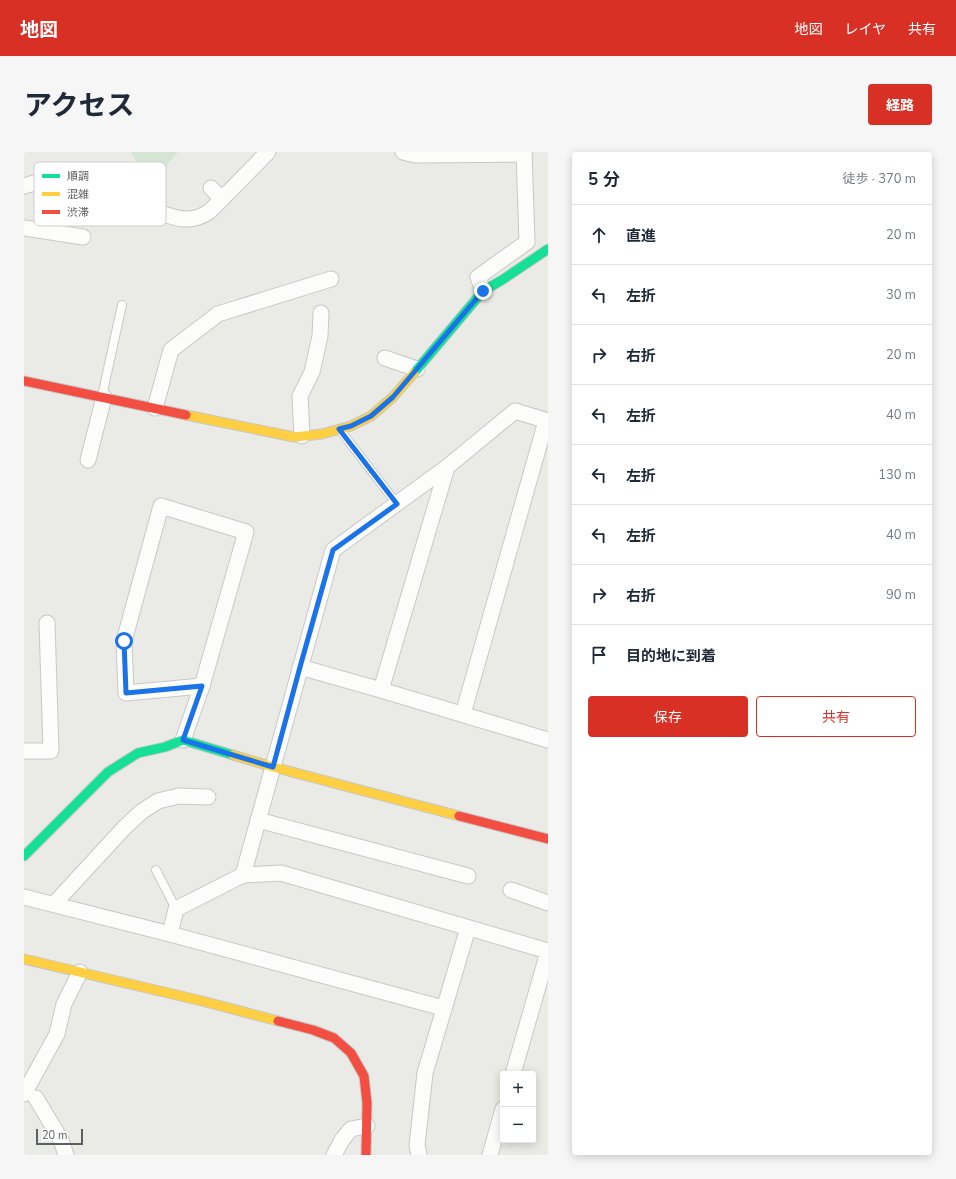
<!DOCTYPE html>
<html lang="ja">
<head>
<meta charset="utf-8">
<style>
  body { margin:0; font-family:"Nunito Sans","Noto Sans JP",sans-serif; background:#f6f6f7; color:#1f2937 }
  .controls { position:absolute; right:12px; bottom:12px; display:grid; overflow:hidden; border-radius:4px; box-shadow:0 2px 10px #0003 }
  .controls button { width:36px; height:36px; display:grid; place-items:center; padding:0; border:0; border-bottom:1px solid #e0e1e3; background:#fff; color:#1f2937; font:20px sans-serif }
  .scale { position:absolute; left:12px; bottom:10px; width:47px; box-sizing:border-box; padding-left:4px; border:2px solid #5c5f62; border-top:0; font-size:11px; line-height:14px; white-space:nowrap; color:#5c5f62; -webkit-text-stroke:3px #fff; paint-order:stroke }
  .stop { position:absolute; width:12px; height:12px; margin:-9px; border:3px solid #1a73e8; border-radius:50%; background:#fff }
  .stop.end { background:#1a73e8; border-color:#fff; box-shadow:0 1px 4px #0008 }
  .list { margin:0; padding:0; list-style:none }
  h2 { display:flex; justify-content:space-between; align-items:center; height:52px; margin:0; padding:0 16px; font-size:17px }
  h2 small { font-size:13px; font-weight:400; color:#747a83 }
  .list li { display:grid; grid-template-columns:26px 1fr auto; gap:12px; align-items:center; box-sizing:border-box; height:60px; padding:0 16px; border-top:1px solid #e0e1e3 }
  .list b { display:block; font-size:15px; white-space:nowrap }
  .list em { font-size:13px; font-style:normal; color:#747a83 }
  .actions { display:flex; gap:8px; padding:12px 16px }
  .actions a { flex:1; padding:9px 0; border:1px solid #d93025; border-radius:4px; text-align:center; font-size:14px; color:#d93025 }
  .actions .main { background:#d93025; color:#fff }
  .icon { flex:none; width:22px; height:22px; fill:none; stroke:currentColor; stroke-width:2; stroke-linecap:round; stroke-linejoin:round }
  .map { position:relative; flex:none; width:524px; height:1003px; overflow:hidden; border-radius:4px }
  header { display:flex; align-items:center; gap:24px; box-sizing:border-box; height:56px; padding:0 20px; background:#d93025; color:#fff }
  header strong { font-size:19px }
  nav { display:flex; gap:22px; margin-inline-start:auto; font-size:14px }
  .intro { display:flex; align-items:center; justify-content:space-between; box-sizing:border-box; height:96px; padding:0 24px }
  h1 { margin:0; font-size:28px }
  .button { padding:10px 18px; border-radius:4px; background:#d93025; color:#fff; font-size:14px; font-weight:700 }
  main { display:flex; gap:24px; padding:0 24px }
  aside { flex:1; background:#fff; border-radius:4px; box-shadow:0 2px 10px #0003 }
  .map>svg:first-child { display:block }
  .green { fill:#d5e5d3 }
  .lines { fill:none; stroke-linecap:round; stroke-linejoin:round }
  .lane-casing { stroke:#c8c8c7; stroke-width:10 }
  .street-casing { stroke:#c8c8c7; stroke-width:17 }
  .fast-casing { stroke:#c7c8c7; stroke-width:11 }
  .slow-casing { stroke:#c7c8c7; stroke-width:11 }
  .jam-casing { stroke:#c7c8c7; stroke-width:11 }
  .lane { stroke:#fcfcfb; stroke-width:8 }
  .street { stroke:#fcfcfb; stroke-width:15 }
  .fast { stroke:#16e098; stroke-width:9 }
  .slow { stroke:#ffcf43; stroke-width:9 }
  .jam { stroke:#f24e42; stroke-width:9 }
  .route { stroke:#1a73e8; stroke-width:5 }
  .key { fill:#fff; stroke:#cecfd0; stroke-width:1 }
  .key-label { font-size:11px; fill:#5c5f62 }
</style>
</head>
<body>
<header>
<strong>地図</strong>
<nav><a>地図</a><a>レイヤ</a><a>共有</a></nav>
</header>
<div class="intro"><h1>アクセス</h1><a class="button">経路</a></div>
<main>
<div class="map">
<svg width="524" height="1003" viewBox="0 0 524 1003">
  <rect width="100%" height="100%" fill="#eaeae6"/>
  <!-- green -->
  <polygon class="green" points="107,0 154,0 126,33"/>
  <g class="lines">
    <defs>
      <g id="lane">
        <polyline points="78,244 98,153"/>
        <polyline points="316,278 373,352"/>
        <polyline points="132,718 152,757"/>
      </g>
      <g id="street">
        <polyline points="379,0 391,3 500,2"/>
        <path d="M0 34 10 31H103L116 37 127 57C148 65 165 74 186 59L244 0"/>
        <polyline points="187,36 198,47"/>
        <polyline points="0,76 59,85"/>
        <polyline points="459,139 454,125 503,90 500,0"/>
        <polyline points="361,206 393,217"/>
        <polyline points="131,256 147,198 194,162 307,127"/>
        <polyline points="278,284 276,244 288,220 296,184 297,161"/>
        <polyline points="64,308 80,245"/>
        <polygon points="137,354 222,380 178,534 102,541 100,489"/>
        <polyline points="276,515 357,538 524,588"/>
        <polyline points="357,538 423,315"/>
        <polyline points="439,562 522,269"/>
        <polyline points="159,588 178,534"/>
        <polyline points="0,599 27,599 23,471"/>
        <polyline points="234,668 444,724"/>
        <polyline points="219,723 309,398 423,315 491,259 524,269"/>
        <polyline points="487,738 524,751"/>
        <polyline points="0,745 146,782 419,856"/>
        <polyline points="30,752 100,676 117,660 134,649 155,644 184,645"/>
        <polyline points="146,782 152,757 219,723 257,721 524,799"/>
        <polyline points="489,922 524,800"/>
        <polyline points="0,942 33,882 40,852 56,820"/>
        <polyline points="12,946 37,988 42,1003"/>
        <polyline points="310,1003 318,988 327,977 343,974"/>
        <polyline points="395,1003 393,993 401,921 444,776"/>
        <polyline points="466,1003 479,957"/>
      </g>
      <g id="fast">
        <polyline points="390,221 459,139 478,128 524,97"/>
        <polyline points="0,704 84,620 114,601 141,595 159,588 209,603"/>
      </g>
      <g id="slow">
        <polyline points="162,263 270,285 298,282 327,274 347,264 369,245 390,221"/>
        <polyline points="209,603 249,615 435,664"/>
        <polyline points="0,807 178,849 254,869"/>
      </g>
      <g id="jam">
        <polyline points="0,229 162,263"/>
        <polyline points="435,664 524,687"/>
        <polyline points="254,869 289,878 310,886 327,901 340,924 343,951 342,1003"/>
      </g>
    </defs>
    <!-- lane casing -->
    <use href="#lane" class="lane-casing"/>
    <!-- street casing -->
    <use href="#street" class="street-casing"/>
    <!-- fast casing -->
    <use href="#fast" class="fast-casing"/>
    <!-- slow casing -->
    <use href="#slow" class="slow-casing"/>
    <!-- jam casing -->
    <use href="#jam" class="jam-casing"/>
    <!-- lane -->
    <use href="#lane" class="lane"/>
    <!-- street -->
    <use href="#street" class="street"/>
    <!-- fast -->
    <use href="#fast" class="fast"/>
    <!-- slow -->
    <use href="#slow" class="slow"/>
    <!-- jam -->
    <use href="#jam" class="jam"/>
  </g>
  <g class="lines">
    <!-- route -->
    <polyline class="route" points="100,489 102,541 178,534 159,588 249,615 276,515 309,398 373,352 315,277 327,274 347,264 369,245 459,139"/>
  </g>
  <!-- legend -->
  <rect x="10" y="10" width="132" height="64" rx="6" class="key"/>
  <rect x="18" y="22" width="18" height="4" fill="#16e098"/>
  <rect x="18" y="40" width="18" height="4" fill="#ffcf43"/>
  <rect x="18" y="58" width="18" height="4" fill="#f24e42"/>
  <g class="key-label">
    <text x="43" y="28">順調</text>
    <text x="43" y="46">混雑</text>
    <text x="43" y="64">渋滞</text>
  </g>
</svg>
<div class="controls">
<button>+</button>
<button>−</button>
</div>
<div class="scale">20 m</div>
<div class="stop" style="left:100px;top:489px"></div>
<div class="stop end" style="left:459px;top:139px"></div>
</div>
<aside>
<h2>5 分<small>徒歩 · 370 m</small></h2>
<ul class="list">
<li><svg class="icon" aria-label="ahead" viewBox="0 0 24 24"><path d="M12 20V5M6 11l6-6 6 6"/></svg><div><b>直進</b></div><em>20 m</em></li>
<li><svg class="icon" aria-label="left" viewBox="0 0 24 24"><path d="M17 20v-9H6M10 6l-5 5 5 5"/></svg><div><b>左折</b></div><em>30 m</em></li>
<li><svg class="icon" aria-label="right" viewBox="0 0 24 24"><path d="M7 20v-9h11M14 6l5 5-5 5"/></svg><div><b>右折</b></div><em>20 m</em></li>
<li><svg class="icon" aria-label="left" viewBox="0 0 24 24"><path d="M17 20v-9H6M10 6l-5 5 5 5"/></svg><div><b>左折</b></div><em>40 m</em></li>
<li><svg class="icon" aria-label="left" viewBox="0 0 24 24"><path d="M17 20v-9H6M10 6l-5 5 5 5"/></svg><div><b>左折</b></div><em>130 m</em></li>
<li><svg class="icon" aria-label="left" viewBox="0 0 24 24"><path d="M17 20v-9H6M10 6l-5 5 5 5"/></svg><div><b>左折</b></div><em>40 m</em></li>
<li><svg class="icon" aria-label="right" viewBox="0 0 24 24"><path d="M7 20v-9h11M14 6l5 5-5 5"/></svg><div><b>右折</b></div><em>90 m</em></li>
<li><svg class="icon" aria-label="arrive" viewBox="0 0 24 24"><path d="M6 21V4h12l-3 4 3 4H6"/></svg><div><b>目的地に到着</b></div></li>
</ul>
<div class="actions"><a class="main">保存</a><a>共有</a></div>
</aside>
</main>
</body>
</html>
